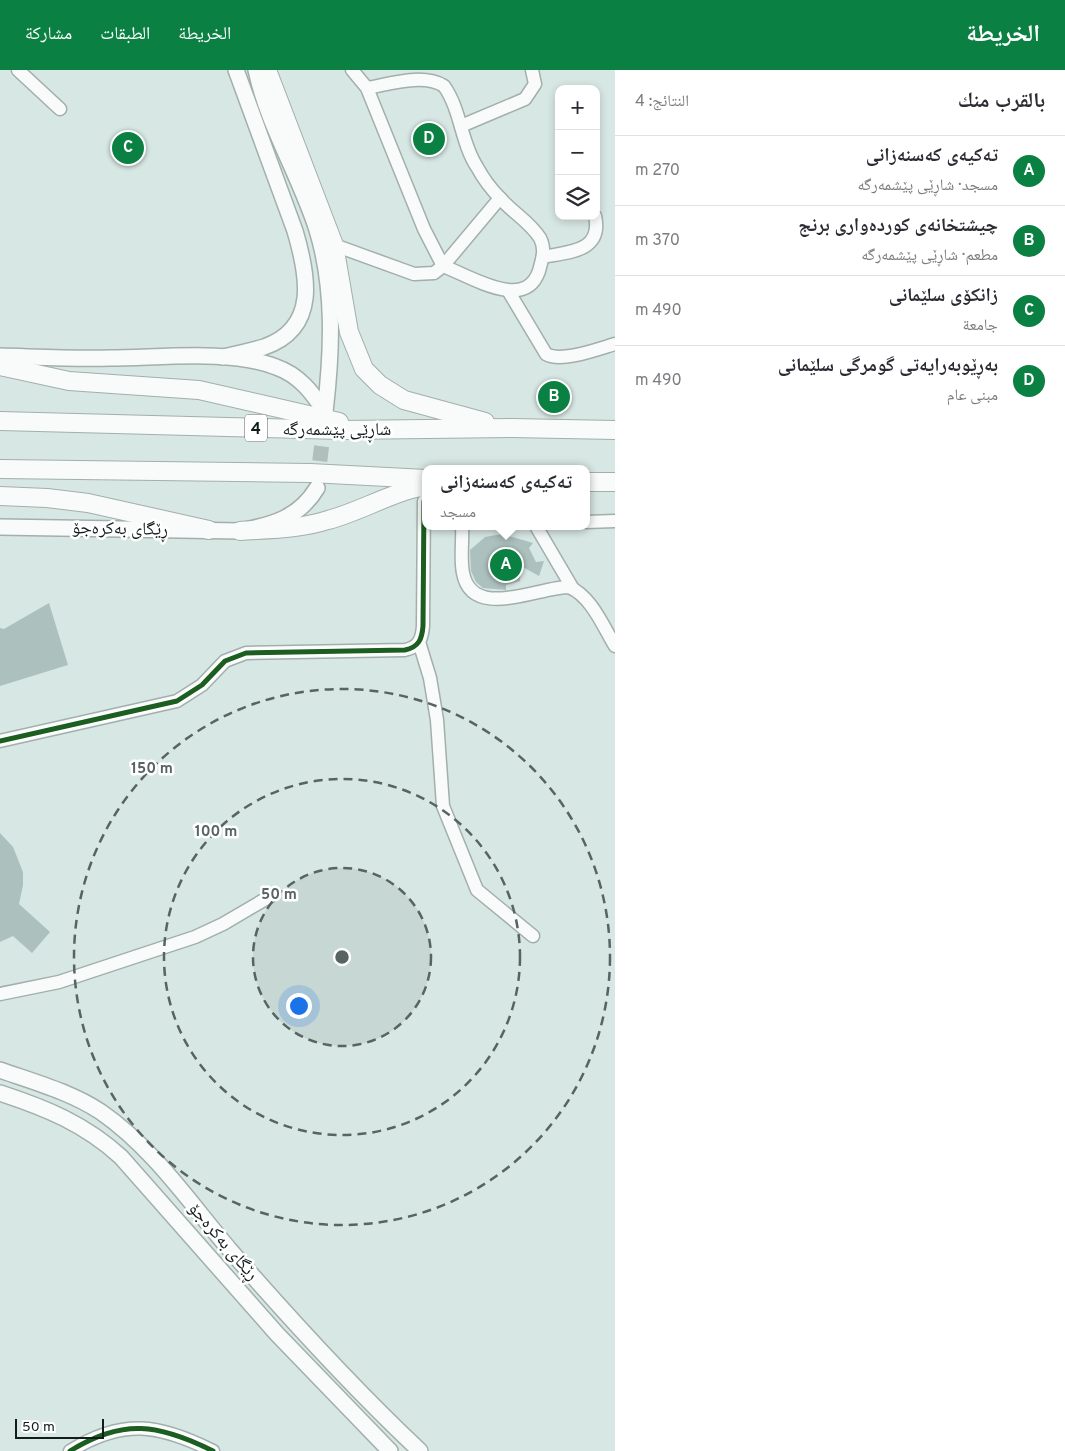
<!DOCTYPE html>
<html lang="ar">
<head>
<meta charset="utf-8">
<style>
  body { margin:0; font-family:Overpass,"Noto Naskh Arabic",sans-serif; background:#f2f2f3; color:#2b2b33; direction:rtl }
  .controls { position:absolute; right:15px; top:15px; display:grid; overflow:hidden; border-radius:10px; box-shadow:0 2px 8px #0003 }
  .controls button { width:45px; height:45px; display:grid; place-items:center; padding:0; border:0; border-bottom:1px solid #e1e1e2; background:#fff; color:#2b2b33; font:25px sans-serif }
  .scale { position:absolute; left:15px; bottom:12px; width:89px; box-sizing:border-box; padding-left:5px; border:2px solid #121d1b; border-top:0; font-size:14px; line-height:18px; white-space:nowrap; color:#121d1b; -webkit-text-stroke:4px #fff; paint-order:stroke }
  .you { position:absolute; left:298px; top:935px; width:18px; height:18px; margin:-12px; border:4px solid #fff; border-radius:50%; background:#1a73e8; box-shadow:0 0 0 8px #1a73e833 }
  .badge { display:grid; place-items:center; width:32px; height:32px; border-radius:50%; background:#0b8043; color:#fff; font-size:16px; font-weight:700 }
  .pin { position:absolute; translate:-50% -50%; border:2px solid #fff; box-shadow:0 1px 5px #0006 }
  .popup { position:absolute; left:422px; top:395px; width:168px; height:65px; box-sizing:border-box; display:grid; place-content:center; border-radius:10px; background:#fff; filter:drop-shadow(0 1px 4px #0005); font-size:16px; white-space:nowrap; color:#7c7c81 }
  .popup b { font-size:19px; color:#2b2b33 }
  .popup::after { content:''; position:absolute; left:50%; top:100%; margin-left:-10px; border:10px solid transparent; border-top-color:#fff }
  .list { margin:0; padding:0; list-style:none }
  h2 { display:flex; justify-content:space-between; align-items:center; height:65px; margin:0; padding:0 20px; font-size:21px }
  h2 small { font-size:16px; font-weight:400; color:#7c7c81 }
  .list li { display:grid; grid-template-columns:32px 1fr auto; gap:15px; align-items:center; box-sizing:border-box; height:70px; padding:0 20px; border-top:1px solid #e1e1e2 }
  .list b { display:block; font-size:19px; white-space:nowrap }
  .list p { margin:0; font-size:16px; white-space:nowrap; color:#7c7c81 }
  .list em { font-size:16px; font-style:normal; color:#7c7c81 }
  .icon { flex:none; width:28px; height:28px; fill:none; stroke:currentColor; stroke-width:2; stroke-linecap:round; stroke-linejoin:round }
  .map { position:relative; flex:none; width:615px; height:1381px; overflow:hidden; direction:ltr }
  header { display:flex; align-items:center; gap:30px; box-sizing:border-box; height:70px; padding:0 25px; background:#0b8043; color:#fff }
  header strong { font-size:24px }
  nav { display:flex; gap:28px; margin-inline-start:auto; font-size:18px }
  main { display:flex }
  aside { flex:1; background:#fff }
  .map>svg:first-child { display:block }
  .building { fill:#acc0bd }
  .lines { fill:none; stroke-linecap:round; stroke-linejoin:round }
  .major-tunnel { stroke:#b0bfbc; stroke-width:15; stroke-dasharray:15 8; stroke-linecap:butt }
  .minor-casing { stroke:#a2afac; stroke-width:15 }
  .major-casing { stroke:#a2afac; stroke-width:18 }
  .highway-casing { stroke:#a2afac; stroke-width:20 }
  .minor { stroke:#f9fbfb; stroke-width:12 }
  .major { stroke:#f9fbfb; stroke-width:15 }
  .highway { stroke:#f9fbfb; stroke-width:18 }
  .cycleway-casing { stroke:#fff; stroke-width:8 }
  .cycleway { stroke:#1b5e20; stroke-width:5 }
  .ring { fill:none; stroke:#576461; stroke-width:2.5; stroke-dasharray:9 6 }
  .labels { text-anchor:middle; stroke-width:5; stroke-linejoin:round; paint-order:stroke }
  .shield { fill:#fff; stroke:#59615f; stroke-width:1 }
  .shield-label { font-size:16px; font-weight:bold; fill:#121d1b }
  .street-label { font-size:18px; fill:#121d1b; stroke:#fff }
  .centre { fill:#576461; stroke:#fff; stroke-width:2.5 }
  .ring-label { font-size:15px; text-anchor:middle; font-weight:bold; fill:#576461; stroke:#fff; stroke-width:5; stroke-linejoin:round; paint-order:stroke }
</style>
</head>
<body>
<header>
<strong>الخريطة</strong>
<nav><a>الخريطة</a><a>الطبقات</a><a>مشاركة</a></nav>
</header>
<main>
<aside>
<h2>بالقرب منك<small>النتائج: 4</small></h2>
<ul class="list">
<li><span class="badge">A</span><div><b>تەکیەی کەسنەزانی</b><p>مسجد · شاڕێی پێشمەرگە</p></div><em>270 m</em></li>
<li><span class="badge">B</span><div><b>چيشتخانەی کوردەواری برنج</b><p>مطعم · شاڕێی پێشمەرگە</p></div><em>370 m</em></li>
<li><span class="badge">C</span><div><b>زانکۆی سلێمانی</b><p>جامعة</p></div><em>490 m</em></li>
<li><span class="badge">D</span><div><b>بەڕێوبەرایەتی گومرگی سلێمانی</b><p>مبنى عام</p></div><em>490 m</em></li>
</ul>
</aside>
<div class="map">
<svg width="615" height="1381" viewBox="0 0 615 1381">
  <rect width="100%" height="100%" fill="#d7e7e4"/>
  <!-- building -->
  <g class="building">
    <polygon points="502,464 533,473 529,478 536,492 544,491 539,506 521,496 520,511 506,515 506,520 483,518 476,512 471,501 470,480 485,467"/>
    <polygon points="49,533 68,595 0,616 0,558 4,559"/>
    <polygon points="0,763 13,777 23,802 23,815 19,834 50,862 32,883 13,866 0,872"/>
  </g>
  <g class="lines">
    <!-- major-tunnel -->
    <polyline class="major-tunnel" points="317,414 325,348"/>
    <defs>
      <g id="minor">
        <polyline points="18,0 60,39"/>
        <path d="M352 0 367 18 424 159 443 196C470 206 525 242 539 201 542 189 546 180 540 168 530 152 512 142 500 128 491 119 483 108 477 97 461 73 461 40 444 16 423 3 390 14 367 18"/>
        <polyline points="461,56 525,29 535,14 532,0"/>
        <polyline points="334,175 414,204 434,203 443,196 500,128"/>
        <path d="M543 187C568 182 603 182 595 146"/>
        <path d="M509 222 546 284C561 293 598 279 615 274"/>
        <polyline points="586,452 615,451"/>
        <path d="M462 456C463 471 460 488 463 503 472 551 538 517 569 517 591 526 603 556 615 576"/>
        <polyline points="536,456 573,519"/>
        <polyline points="419,572 430,608 437,650 443,736 477,820 533,866"/>
        <path d="M0 671 177 631 202 615 225 591 246 583 405 580C419 577 422 569 423 556L424 431"/>
        <polyline points="0,924 59,912 195,867 223,854 274,824"/>
        <path d="M70 1381C123 1348 159 1354 213 1381"/>
      </g>
      <g id="major">
        <path d="M256 0C268 56 300 106 317 160 335 219 332 282 325 342"/>
        <path d="M0 286C37 287 73 289 110 288 159 288 231 279 276 297 299 305 312 322 325 342"/>
        <path d="M223 287C237 284 251 281 264 277 319 258 308 205 295 161L236 0"/>
        <path d="M0 457 240 461C272 455 299 448 317 418"/>
        <path d="M0 1000C34 1012 71 1022 101 1042 153 1078 190 1133 230 1180 290 1249 353 1318 420 1381"/>
        <path d="M0 1023C46 1038 85 1054 121 1087L277 1264 390 1381"/>
      </g>
      <g id="highway">
        <polyline points="267,0 334,175 349,262 364,299 380,315 404,330 485,352"/>
        <polyline points="0,296 69,311 199,320 339,352"/>
        <polyline points="0,351 342,360 512,358 615,360"/>
        <polyline points="0,399 310,403 426,409"/>
        <polyline points="586,412 615,412"/>
        <polyline points="0,426 47,428 88,433 209,460"/>
        <path d="M240 461C270 459 300 459 328 450 362 441 391 422 426 416"/>
      </g>
    </defs>
    <!-- minor casing -->
    <use href="#minor" class="minor-casing"/>
    <!-- major casing -->
    <use href="#major" class="major-casing"/>
    <!-- highway casing -->
    <use href="#highway" class="highway-casing"/>
    <!-- minor -->
    <use href="#minor" class="minor"/>
    <!-- major -->
    <use href="#major" class="major"/>
    <!-- highway -->
    <use href="#highway" class="highway"/>
    <defs>
      <g id="cycleway">
        <path d="M0 671 177 631 202 615 225 591 246 583 405 580C419 577 422 569 423 556L424 431"/>
        <path d="M70 1381C123 1348 159 1354 213 1381"/>
      </g>
    </defs>
    <!-- cycleway casing -->
    <use href="#cycleway" class="cycleway-casing"/>
    <!-- cycleway -->
    <use href="#cycleway" class="cycleway"/>
  </g>
  <!-- distance rings -->
  <circle cx="342" cy="887" r="89" fill="#576461" fill-opacity=".12"/>
  <g class="ring">
    <circle cx="342" cy="887" r="89"/>
    <circle cx="342" cy="887" r="178"/>
    <circle cx="342" cy="887" r="268"/>
  </g>
  <g class="labels">
    <!-- shield labels -->
    <rect class="shield" x="245" y="344.5" width="22" height="27" rx="4"/>
    <g class="shield-label">
      <text x="256" y="364">4</text>
    </g>
    <!-- street labels -->
    <g class="street-label">
      <text x="337" y="365">شاڕێی پێشمەرگە</text>
      <text transform="translate(120 458) rotate(1)" y="6">ڕێگای بەکرەجۆ</text>
      <text transform="translate(224 1171) rotate(49)" y="6">ڕێگای بەکرەجۆ</text>
    </g>
  </g>
  <circle cx="342" cy="887" r="8" class="centre"/>
  <g class="ring-label">
    <text x="152" y="703">150 m</text>
    <text x="216" y="766">100 m</text>
    <text x="279" y="829">50 m</text>
  </g>
</svg>
<div class="controls">
<button>+</button>
<button>−</button>
<button><svg class="icon" aria-label="layers" viewBox="0 0 24 24"><path d="M12 4l9 5-9 5-9-5zM3 14l9 5 9-5"/></svg></button>
</div>
<div class="scale">50 m</div>
<div class="you"></div>
<div class="pin badge" style="left:506px;top:495px">A</div>
<div class="popup"><b>تەکیەی کەسنەزانی</b>مسجد</div>
<div class="pin badge" style="left:554px;top:327px">B</div>
<div class="pin badge" style="left:128px;top:78px">C</div>
<div class="pin badge" style="left:429px;top:69px">D</div>
</div>
</main>
</body>
</html>
